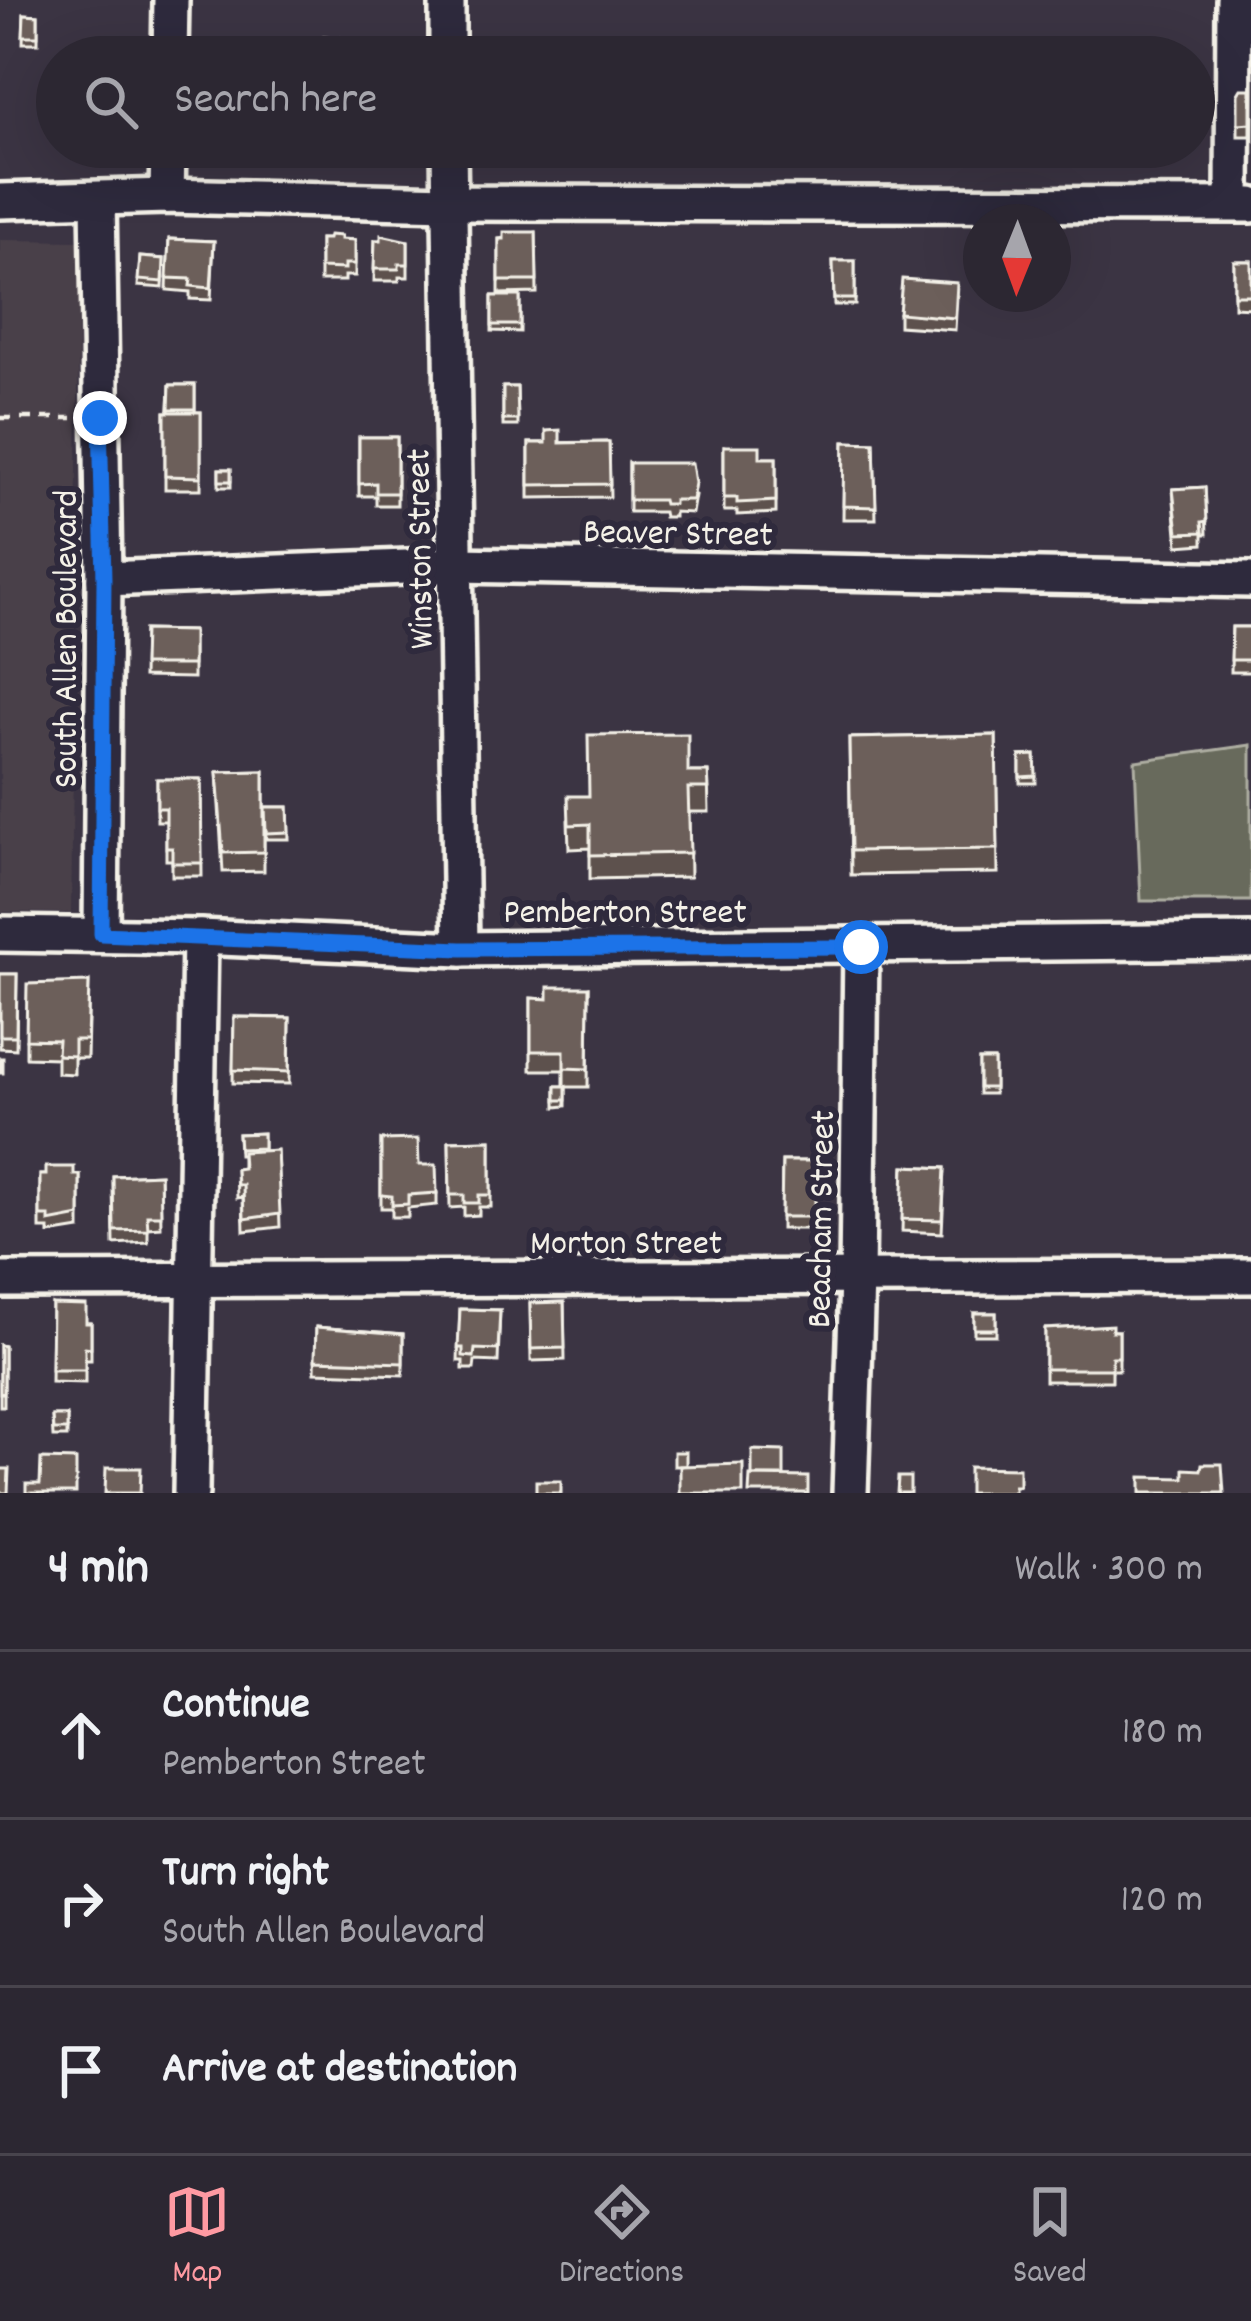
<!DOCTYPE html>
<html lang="en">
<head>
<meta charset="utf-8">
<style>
  body { margin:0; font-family:Dekko,sans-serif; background:#342f3a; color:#f1f3f6 }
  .compass { position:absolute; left:963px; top:204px; width:108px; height:108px; border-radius:50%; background:#2c2732; box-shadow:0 12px 48px #0002; rotate:181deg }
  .stop { position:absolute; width:36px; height:36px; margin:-27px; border:9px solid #1a73e8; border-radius:50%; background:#fff }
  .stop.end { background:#1a73e8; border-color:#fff; box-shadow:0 3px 12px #0008 }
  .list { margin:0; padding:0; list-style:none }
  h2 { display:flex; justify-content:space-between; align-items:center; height:156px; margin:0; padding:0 48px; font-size:51px }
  h2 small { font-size:39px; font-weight:400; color:#a6a5ac }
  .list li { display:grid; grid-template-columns:78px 1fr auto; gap:36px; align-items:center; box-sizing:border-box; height:168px; padding:0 48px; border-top:3px solid #48444d }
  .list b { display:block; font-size:45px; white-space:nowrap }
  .list p { margin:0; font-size:39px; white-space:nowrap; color:#a6a5ac }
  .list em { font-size:39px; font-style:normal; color:#a6a5ac }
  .icon { flex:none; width:66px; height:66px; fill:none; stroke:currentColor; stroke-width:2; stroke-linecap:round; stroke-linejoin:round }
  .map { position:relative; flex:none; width:1251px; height:1493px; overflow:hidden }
  .search { position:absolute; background:#2c2732; box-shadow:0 12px 48px #0002; left:36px; right:36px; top:36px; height:132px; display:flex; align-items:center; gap:30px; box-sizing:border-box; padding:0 42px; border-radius:66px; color:#a6a5ac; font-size:45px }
  .sheet { height:660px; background:#2c2732 }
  nav { display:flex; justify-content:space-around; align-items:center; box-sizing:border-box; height:168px; border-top:3px solid #48444d; background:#2c2732; font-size:33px; color:#a6a5ac }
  nav a { display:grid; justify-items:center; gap:6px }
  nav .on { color:#ff9aa2 }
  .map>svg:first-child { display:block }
  .built { fill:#4a414a }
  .green { fill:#686a5b; stroke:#aeaea2; stroke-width:3 }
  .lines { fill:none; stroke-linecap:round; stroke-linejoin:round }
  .street-casing { stroke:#f4f1e8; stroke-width:42 }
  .path { stroke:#f4f1e8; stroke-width:4.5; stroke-dasharray:12 9; stroke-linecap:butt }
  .street { stroke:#2f2a3d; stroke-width:33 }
  .wall { fill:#5d514d; stroke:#f4f1e8; stroke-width:3 }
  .building { fill:#6c5e5a; stroke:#f4f1e8; stroke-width:3 }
  .route { stroke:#1a73e8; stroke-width:15 }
  .labels { text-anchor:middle; stroke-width:12; stroke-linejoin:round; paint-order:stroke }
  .street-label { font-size:36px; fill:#f4f1e8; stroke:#2f2a3d }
</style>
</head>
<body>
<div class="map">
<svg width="1251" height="1493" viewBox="0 0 1251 1493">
  <rect width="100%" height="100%" fill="#3b3443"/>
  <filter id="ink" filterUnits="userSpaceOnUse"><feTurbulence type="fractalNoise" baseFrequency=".00833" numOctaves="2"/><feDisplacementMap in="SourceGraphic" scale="24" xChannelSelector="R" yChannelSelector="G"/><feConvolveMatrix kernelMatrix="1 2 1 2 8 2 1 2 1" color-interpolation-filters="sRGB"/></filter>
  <g filter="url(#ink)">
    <!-- built -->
    <polygon class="built" points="0,240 80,241 71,913 0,912"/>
    <!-- green -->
    <polygon class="green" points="1251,745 1251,901 1141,901 1135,761"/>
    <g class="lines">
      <defs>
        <g id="street">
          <polyline points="447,0 447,57"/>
          <polyline points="170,57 171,0"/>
          <polyline points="449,147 461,949"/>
          <polyline points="167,196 168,147"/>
          <polyline points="98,199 104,579 101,934"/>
          <polyline points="0,201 167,196 449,203 1251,205"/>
          <polyline points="1233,204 1234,0"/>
          <polyline points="104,579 457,565 1251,580"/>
          <polyline points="0,934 200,937 461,949 1251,941"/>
          <polyline points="0,1280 1251,1276"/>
          <polyline points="191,1493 200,937"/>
          <polyline points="850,1493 857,1279 861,947"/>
        </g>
      </defs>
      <!-- street casing -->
      <use href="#street" class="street-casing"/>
      <!-- path -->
      <polyline class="path" points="0,418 72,418"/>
      <!-- street -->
      <use href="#street" class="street"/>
    </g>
    <!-- wall -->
    <g class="wall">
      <polygon points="24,14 38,15 38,43 23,43"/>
      <polygon points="1251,89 1251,136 1238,136 1238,94"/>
      <polygon points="470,147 519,147 519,151 471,154"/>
      <rect x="829" y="147" width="21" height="3"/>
      <polygon points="536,232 537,293 499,294 499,239"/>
      <polygon points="169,239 214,241 211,300 190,299 190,292 167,290"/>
      <polygon points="320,239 355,240 355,276 345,276 345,281 320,281"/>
      <polygon points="375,240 408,241 408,277 399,277 399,281 374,281"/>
      <polygon points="140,257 164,259 163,288 138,286"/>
      <polygon points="833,261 855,261 855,305 834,305"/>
      <polygon points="1234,261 1251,261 1251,308 1234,307"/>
      <polygon points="492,296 520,296 520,332 492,331"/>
      <polygon points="957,296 955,330 899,326 899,313"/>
      <polygon points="170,385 195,385 195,412 201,412 201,489 165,489 165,412 169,412"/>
      <polygon points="503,387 517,387 518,426 503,426"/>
      <polygon points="359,437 397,437 397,505 376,505 376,496 359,496"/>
      <polygon points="609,442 610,497 529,498 529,443"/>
      <polygon points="844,442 874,443 876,519 843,519"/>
      <polygon points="724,446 760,458 776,458 776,513 737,515 737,511 724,511"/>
      <polygon points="629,463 695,495 692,513 674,512 674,517 664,517 663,512 629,512"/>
      <rect x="219" y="469" width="12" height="18"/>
      <polygon points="1205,487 1207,534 1203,534 1203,544 1178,546 1173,489"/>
      <polygon points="1232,627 1251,627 1251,672 1231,672"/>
      <polygon points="144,630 193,631 193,678 143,677"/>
      <polygon points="996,735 998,873 851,875 849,738"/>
      <polygon points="1035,755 1036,783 1020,783 1020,756"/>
      <polygon points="264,771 264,871 223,872 217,772"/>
      <polygon points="688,772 708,772 709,812 689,812 690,877 590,879 590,848 569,849 568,820 589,796"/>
      <polygon points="157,779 201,779 202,876 172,876 172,860 166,860 166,821 157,821"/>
      <polygon points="265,807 288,807 289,839 266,839"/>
      <polygon points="0,974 17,974 16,1049 0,1048"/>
      <polygon points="89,982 87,1058 74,1058 74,1074 57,1073 57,1058 26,1057 26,1039"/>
      <polygon points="589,987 588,1087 566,1087 566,1106 556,1107 556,1086 564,1086 564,1070 531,1070 531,998 548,999"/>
      <polygon points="234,1017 290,1018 289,1084 233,1083"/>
      <rect x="979" y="1060" width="15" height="34"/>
      <polygon points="263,1133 263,1151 277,1150 280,1227 244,1231 243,1197 237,1198 236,1169 242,1168 242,1155 239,1155 238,1134"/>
      <polygon points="381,1140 419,1165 437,1193 437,1205 408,1208 408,1217 392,1217 392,1208 381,1208"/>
      <polygon points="491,1140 491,1207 479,1207 479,1215 464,1216 464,1207 450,1208 449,1141"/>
      <polygon points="782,1161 815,1161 815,1229 781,1229"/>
      <polygon points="904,1166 945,1168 942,1233 902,1231"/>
      <polygon points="160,1174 161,1227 148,1228 148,1242 114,1244 113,1176"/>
      <polygon points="40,1175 80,1175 80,1229 49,1234 49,1229 40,1229"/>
      <polygon points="564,1302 565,1360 531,1361 530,1303"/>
      <polygon points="52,1304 86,1323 91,1323 91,1360 85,1360 85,1383 51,1382"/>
      <polygon points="460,1309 500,1310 498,1362 475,1361 474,1369 463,1369 463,1361 458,1361"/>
      <rect x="974" y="1313" width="22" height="22"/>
      <polygon points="316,1327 403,1334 403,1375 315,1372"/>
      <polygon points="1045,1329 1119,1331 1119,1370 1112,1370 1112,1381 1045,1381"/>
      <polygon points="0,1345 4,1346 4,1406 0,1406"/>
      <polygon points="52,1416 67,1416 67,1437 53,1437"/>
    </g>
    <!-- building -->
    <g class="building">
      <polygon points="24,14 38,15 38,36 23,36"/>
      <polygon points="324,36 349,38 347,57 317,57 318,40 323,41"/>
      <polygon points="73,50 112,50 113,57 73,57"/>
      <polygon points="982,54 1021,57 982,57"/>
      <polygon points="648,55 688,56 688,57 648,57"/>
      <polygon points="1241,89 1251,89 1251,123 1238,124 1238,94"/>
      <polygon points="504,232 536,232 537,281 499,281 499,239 504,239"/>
      <polygon points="329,235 341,236 341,239 355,240 355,264 345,264 345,269 320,268 320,239 328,239"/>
      <polygon points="381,235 408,241 408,264 399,264 399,269 374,269 375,240 381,240"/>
      <polygon points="169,239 214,241 211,288 190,286 191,279 167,278"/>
      <polygon points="140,257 164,259 163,282 138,280"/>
      <polygon points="833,261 855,261 855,299 834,299"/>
      <rect x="1234" y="261" width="17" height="34"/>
      <polygon points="902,279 957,283 955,318 899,313"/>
      <rect x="492" y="296" width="28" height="29"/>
      <polygon points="170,385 195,385 195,409 169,409"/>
      <polygon points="503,387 517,387 518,420 503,420"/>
      <polygon points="165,412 201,412 201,477 165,476"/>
      <polygon points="560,430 560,443 609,442 610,484 529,485 529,443 546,443 546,431"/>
      <polygon points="359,437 397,437 397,493 376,493 376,483 359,484"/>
      <polygon points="844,442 874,443 876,507 843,506"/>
      <polygon points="724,446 760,446 760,458 776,458 776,501 737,503 737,498 724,498"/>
      <polygon points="629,463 692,463 695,483 692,500 674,500 674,504 664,504 663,500 629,500"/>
      <rect x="219" y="469" width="12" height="12"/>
      <polygon points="1205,487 1207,521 1202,522 1203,532 1178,533 1173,489"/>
      <polygon points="1232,627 1251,627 1251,660 1231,660"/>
      <polygon points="144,630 193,631 193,665 143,665"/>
      <polygon points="688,734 688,772 708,772 709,788 688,788 690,853 590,855 590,824 569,825 568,796 589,796 588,735"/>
      <polygon points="996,735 998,849 851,851 849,738"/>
      <polygon points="1035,755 1036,776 1020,777 1020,756"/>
      <polygon points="264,771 264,852 223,853 217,772"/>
      <polygon points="157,779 201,779 202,863 172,863 172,848 166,848 166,808 157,808"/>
      <polygon points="265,807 288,807 289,832 266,833"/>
      <polygon points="0,974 17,974 16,1036 0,1036"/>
      <polygon points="89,982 87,1040 74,1040 74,1056 57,1055 58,1040 26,1039 27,984"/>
      <polygon points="548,987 589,987 588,1069 564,1068 564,1051 531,1051 531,998 548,999"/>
      <polygon points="234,1017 290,1018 289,1072 233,1070"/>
      <rect x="0" y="1058" width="3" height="15"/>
      <rect x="979" y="1060" width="15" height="28"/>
      <rect x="556" y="1086" width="10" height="14"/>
      <polygon points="263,1133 263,1148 239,1149 238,1134"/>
      <polygon points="418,1139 419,1165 436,1165 437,1193 408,1195 408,1204 392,1205 392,1196 381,1195 381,1140"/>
      <polygon points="491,1140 491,1195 479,1195 479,1203 464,1203 464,1195 450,1195 449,1141"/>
      <polygon points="277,1150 280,1214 244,1219 243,1185 237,1185 236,1169 243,1168 242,1152"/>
      <polygon points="782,1161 815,1161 815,1217 781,1217"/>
      <polygon points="904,1166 945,1168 942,1220 902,1219"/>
      <polygon points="46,1167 74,1167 74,1175 80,1175 80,1216 49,1222 49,1216 40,1216 40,1175 46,1175"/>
      <polygon points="160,1174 161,1215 147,1215 148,1230 114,1231 113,1176"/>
      <polygon points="564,1302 565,1348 531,1349 530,1303"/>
      <polygon points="52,1304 86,1305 86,1323 91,1323 91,1348 85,1347 85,1370 51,1370"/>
      <polygon points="460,1309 500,1310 498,1350 475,1349 474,1357 463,1356 463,1348 458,1348"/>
      <rect x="974" y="1313" width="22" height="16"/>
      <polygon points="1112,1325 1112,1331 1119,1331 1119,1357 1112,1357 1112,1369 1045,1369 1045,1329"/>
      <polygon points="316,1327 403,1334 403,1363 315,1360"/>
      <polygon points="0,1345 4,1346 4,1393 0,1393"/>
      <polygon points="52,1416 67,1416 67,1430 53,1430"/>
      <polygon points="752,1450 784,1451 784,1476 752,1476"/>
      <rect x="674" y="1452" width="12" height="14"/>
      <polygon points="41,1459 76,1460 76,1493 26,1493 26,1484 40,1484"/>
      <polygon points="743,1464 743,1493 680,1493 680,1466"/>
      <polygon points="1202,1464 1222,1464 1224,1493 1141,1493 1141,1477 1184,1478 1184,1469 1201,1470"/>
      <polygon points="969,1467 1019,1468 1019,1486 1014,1486 1014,1493 969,1493"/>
      <polygon points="106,1468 141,1468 140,1493 105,1493"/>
      <polygon points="0,1469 9,1469 8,1493 0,1493"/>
      <polygon points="750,1476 808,1477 808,1493 749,1493"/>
      <polygon points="898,1477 910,1477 910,1493 897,1493"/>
      <rect x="536" y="1481" width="25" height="12"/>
    </g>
  </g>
  <g class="lines" filter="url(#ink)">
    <!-- route -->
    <polyline class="route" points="100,418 104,579 101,934 461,949 861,947"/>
  </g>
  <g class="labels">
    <!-- street labels -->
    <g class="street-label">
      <text transform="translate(678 530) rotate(1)" y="13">Beaver Street</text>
      <text transform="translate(417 549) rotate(-91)" y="13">Winston Street</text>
      <text transform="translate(63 639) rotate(-90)" y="13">South Allen Boulevard</text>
      <text x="625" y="922">Pemberton Street</text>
      <text transform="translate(818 1219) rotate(-89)" y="13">Beacham Street</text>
      <text x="626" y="1253">Morton Street</text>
    </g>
  </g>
</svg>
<svg class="compass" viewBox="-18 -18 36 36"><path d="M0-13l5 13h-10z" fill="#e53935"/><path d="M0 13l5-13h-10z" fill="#a6a5ac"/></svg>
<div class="stop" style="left:861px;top:947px"></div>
<div class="stop end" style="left:100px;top:418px"></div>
<div class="search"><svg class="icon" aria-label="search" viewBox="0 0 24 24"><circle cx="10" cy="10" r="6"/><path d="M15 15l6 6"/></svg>Search here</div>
</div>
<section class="sheet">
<h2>4 min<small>Walk · 300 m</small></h2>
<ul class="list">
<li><svg class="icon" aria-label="ahead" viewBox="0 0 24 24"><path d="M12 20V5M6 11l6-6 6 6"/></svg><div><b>Continue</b><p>Pemberton Street</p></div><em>180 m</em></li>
<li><svg class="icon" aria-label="right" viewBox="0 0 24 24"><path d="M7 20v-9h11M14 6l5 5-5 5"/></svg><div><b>Turn right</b><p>South Allen Boulevard</p></div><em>120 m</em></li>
<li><svg class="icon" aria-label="arrive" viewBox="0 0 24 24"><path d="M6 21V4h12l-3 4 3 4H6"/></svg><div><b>Arrive at destination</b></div></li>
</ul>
</section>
<nav>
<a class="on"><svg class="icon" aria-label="map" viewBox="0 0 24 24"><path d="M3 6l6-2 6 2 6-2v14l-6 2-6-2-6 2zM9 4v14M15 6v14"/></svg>Map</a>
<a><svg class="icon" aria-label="directions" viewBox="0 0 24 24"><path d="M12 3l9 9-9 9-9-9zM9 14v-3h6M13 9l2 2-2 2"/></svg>Directions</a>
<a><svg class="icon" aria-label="saved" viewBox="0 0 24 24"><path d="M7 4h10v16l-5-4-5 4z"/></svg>Saved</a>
</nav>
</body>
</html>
